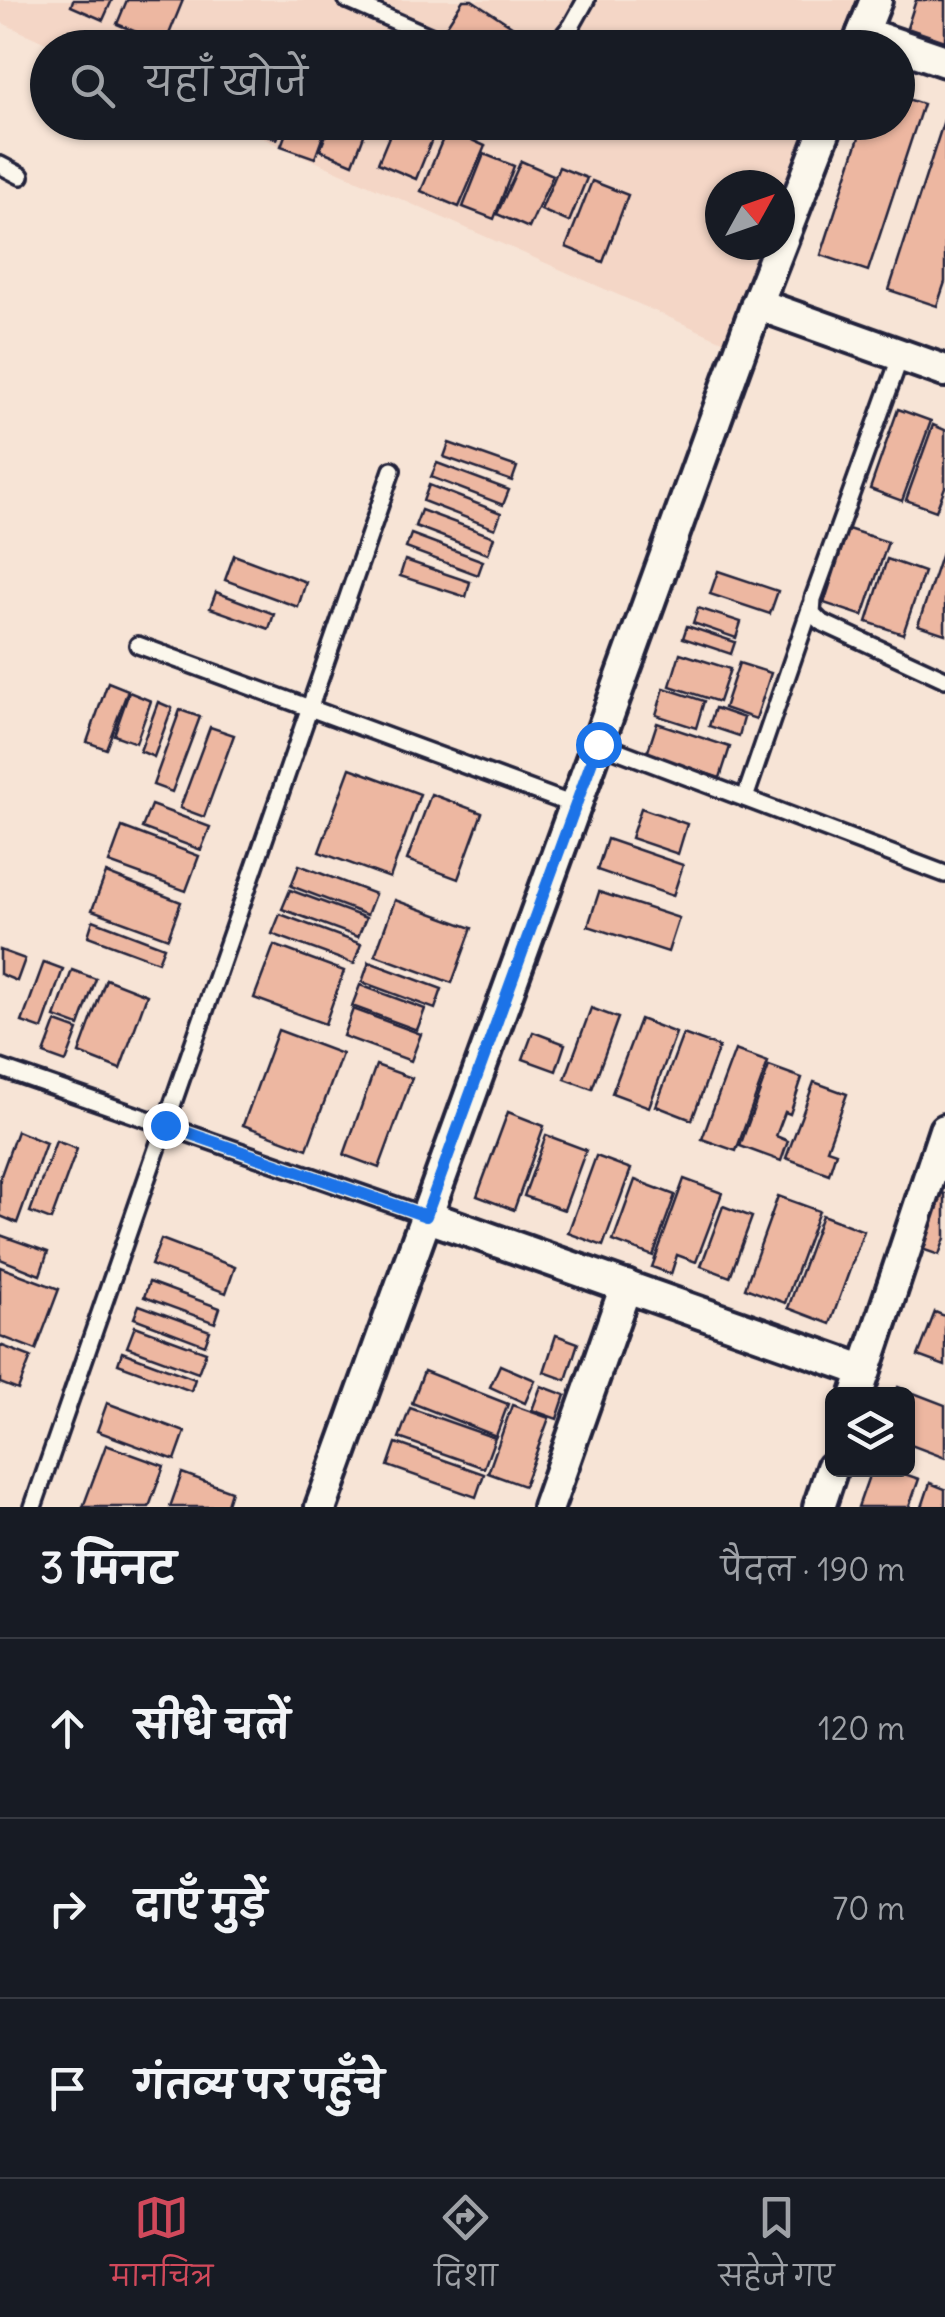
<!DOCTYPE html>
<html lang="hi">
<head>
<meta charset="utf-8">
<style>
  body { margin:0; font-family:Delius,"Playpen Sans Deva",sans-serif; background:#242831; color:#f1f3f6 }
  .controls { position:absolute; right:30px; bottom:30px; display:grid; overflow:hidden; border-radius:15px; box-shadow:0 2px 8px #0004 }
  .controls button { width:90px; height:90px; display:grid; place-items:center; padding:0; border:0; border-bottom:2px solid #363941; background:#171b24; color:#f1f3f6; font:50px sans-serif }
  .compass { position:absolute; left:705px; top:170px; width:90px; height:90px; border-radius:50%; background:#171b24; box-shadow:0 2px 8px #0004; rotate:50deg }
  .stop { position:absolute; width:30px; height:30px; margin:-22px; border:8px solid #1a73e8; border-radius:50%; background:#fff }
  .stop.end { background:#1a73e8; border-color:#fff; box-shadow:0 2px 10px #0008 }
  .list { margin:0; padding:0; list-style:none }
  h2 { display:flex; justify-content:space-between; align-items:center; height:130px; margin:0; padding:0 40px; font-size:42px }
  h2 small { font-size:32px; font-weight:400; color:#9ea1a6 }
  .list li { display:grid; grid-template-columns:65px 1fr auto; gap:30px; align-items:center; box-sizing:border-box; height:180px; padding:0 40px; border-top:2px solid #363941 }
  .list b { display:block; font-size:38px; white-space:nowrap }
  .list em { font-size:32px; font-style:normal; color:#9ea1a6 }
  .icon { flex:none; width:55px; height:55px; fill:none; stroke:currentColor; stroke-width:2; stroke-linecap:round; stroke-linejoin:round }
  .map { position:relative; flex:none; width:945px; height:1507px; overflow:hidden }
  .search { position:absolute; background:#171b24; box-shadow:0 2px 8px #0004; left:30px; right:30px; top:30px; height:110px; display:flex; align-items:center; gap:25px; box-sizing:border-box; padding:0 35px; border-radius:55px; color:#9ea1a6; font-size:38px }
  .sheet { height:670px; background:#171b24 }
  nav { display:flex; justify-content:space-around; align-items:center; box-sizing:border-box; height:140px; border-top:2px solid #363941; background:#171b24; font-size:28px; color:#9ea1a6 }
  nav a { display:grid; justify-items:center; gap:5px }
  nav .on { color:#d1495b }
  .map>svg:first-child { display:block }
  .built { fill:#f4d6c6 }
  .building { fill:#edb7a1; stroke:#22223b; stroke-width:2.5 }
  .lines { fill:none; stroke-linecap:round; stroke-linejoin:round }
  .lane-casing { stroke:#22223b; stroke-width:22 }
  .street-casing { stroke:#22223b; stroke-width:38 }
  .lane { stroke:#fbf7ec; stroke-width:15 }
  .street { stroke:#fbf7ec; stroke-width:30 }
  .route { stroke:#1a73e8; stroke-width:12 }
</style>
</head>
<body>
<div class="map">
<svg width="945" height="1507" viewBox="0 0 945 1507">
  <rect width="100%" height="100%" fill="#f7e4d6"/>
  <filter id="ink" filterUnits="userSpaceOnUse"><feTurbulence type="fractalNoise" baseFrequency=".01" numOctaves="2"/><feDisplacementMap in="SourceGraphic" scale="20" xChannelSelector="R" yChannelSelector="G"/><feConvolveMatrix kernelMatrix="1 2 1 2 8 2 1 2 1" color-interpolation-filters="sRGB"/></filter>
  <g filter="url(#ink)">
    <!-- built -->
    <g class="built">
      <polygon points="0,0 870,0 852,48 57,48 0,22"/>
      <polygon points="228,123 822,123 780,229 780,185 720,185 720,245 774,245 734,346"/>
    </g>
    <!-- building -->
    <g class="building">
      <polygon points="73,0 112,0 103,20 71,6"/>
      <polygon points="127,0 183,0 165,44 117,24"/>
      <polygon points="463,0 472,0 515,28 502,48 476,48 445,28"/>
      <polygon points="916,0 945,0 945,41 907,28"/>
      <polygon points="898,96 923,104 868,271 821,255 864,122 898,122"/>
      <polygon points="945,117 945,282 937,306 889,290"/>
      <polygon points="246,122 284,122 277,139 245,126"/>
      <polygon points="290,122 324,133 315,158 281,146"/>
      <polygon points="331,122 369,122 353,164 320,150"/>
      <polygon points="395,122 439,122 416,179 378,163"/>
      <polygon points="447,129 485,146 459,207 421,191"/>
      <polygon points="484,154 514,166 494,219 463,207"/>
      <polygon points="521,161 553,175 529,228 497,214"/>
      <polygon points="559,167 587,178 569,222 541,210"/>
      <polygon points="592,181 628,195 603,262 566,247"/>
      <polygon points="898,409 931,421 902,501 870,489"/>
      <polygon points="933,425 945,430 945,487 936,511 906,500"/>
      <polygon points="449,443 517,467 512,481 444,457"/>
      <polygon points="437,463 509,490 503,505 431,477"/>
      <polygon points="429,485 501,513 495,529 423,501"/>
      <polygon points="421,510 494,537 488,554 415,526"/>
      <polygon points="848,529 888,542 863,616 824,603"/>
      <polygon points="411,534 483,561 478,575 406,548"/>
      <polygon points="943,550 945,550 945,634 918,625"/>
      <polygon points="234,555 306,582 298,607 225,580"/>
      <polygon points="887,559 924,572 903,634 867,622"/>
      <polygon points="405,560 470,582 466,597 400,576"/>
      <polygon points="718,571 778,591 770,614 710,594"/>
      <polygon points="216,592 274,614 269,629 210,608"/>
      <polygon points="698,608 741,622 736,638 693,623"/>
      <polygon points="687,626 735,642 731,654 683,638"/>
      <polygon points="680,653 730,669 719,702 670,686"/>
      <polygon points="739,663 771,673 756,719 724,708"/>
      <polygon points="108,682 128,690 106,749 87,742"/>
      <polygon points="664,688 704,701 696,728 656,715"/>
      <polygon points="129,692 151,701 136,743 114,735"/>
      <polygon points="158,702 172,708 154,757 140,751"/>
      <polygon points="715,708 744,718 739,736 709,726"/>
      <polygon points="180,710 200,717 172,792 153,785"/>
      <polygon points="657,723 730,747 720,778 647,754"/>
      <polygon points="210,727 234,735 204,817 180,808"/>
      <polygon points="350,768 420,794 390,878 319,852"/>
      <polygon points="431,794 482,813 458,879 407,860"/>
      <polygon points="151,805 210,827 201,850 142,828"/>
      <polygon points="641,808 687,824 678,854 631,838"/>
      <polygon points="122,827 199,856 186,891 109,863"/>
      <polygon points="607,839 683,865 673,896 597,870"/>
      <polygon points="299,865 375,894 367,915 291,886"/>
      <polygon points="106,873 181,902 168,938 92,910"/>
      <polygon points="290,890 366,918 358,937 282,909"/>
      <polygon points="599,892 679,918 668,952 588,926"/>
      <polygon points="395,900 472,928 452,983 375,955"/>
      <polygon points="280,914 361,944 354,964 272,934"/>
      <polygon points="93,920 164,947 158,962 88,936"/>
      <polygon points="274,945 344,971 325,1024 254,998"/>
      <polygon points="0,950 25,959 17,981 0,974"/>
      <polygon points="44,962 63,969 42,1029 22,1022"/>
      <polygon points="369,962 442,989 435,1009 362,982"/>
      <polygon points="72,970 96,979 79,1026 55,1017"/>
      <polygon points="106,979 147,995 120,1069 79,1053"/>
      <polygon points="360,985 425,1009 417,1030 352,1006"/>
      <polygon points="591,1008 618,1018 592,1089 565,1079"/>
      <polygon points="353,1009 421,1034 411,1061 343,1036"/>
      <polygon points="640,1019 676,1033 649,1107 612,1093"/>
      <polygon points="56,1022 78,1030 66,1062 44,1054"/>
      <polygon points="278,1030 342,1054 307,1149 243,1125"/>
      <polygon points="533,1032 565,1044 556,1071 523,1059"/>
      <polygon points="683,1034 719,1047 692,1120 656,1106"/>
      <polygon points="735,1050 768,1062 736,1151 702,1139"/>
      <polygon points="376,1065 412,1078 379,1168 344,1155"/>
      <polygon points="769,1066 802,1078 790,1114 785,1112 776,1136 788,1141 781,1161 740,1146"/>
      <polygon points="814,1082 847,1094 827,1149 836,1152 829,1174 786,1158"/>
      <polygon points="508,1112 544,1126 514,1210 477,1196"/>
      <polygon points="17,1131 46,1143 17,1223 0,1216 0,1178"/>
      <polygon points="546,1135 586,1150 564,1210 524,1196"/>
      <polygon points="56,1141 77,1149 51,1220 30,1212"/>
      <polygon points="596,1156 631,1169 603,1246 568,1233"/>
      <polygon points="684,1179 722,1193 696,1262 677,1255 671,1274 652,1267"/>
      <polygon points="635,1180 675,1195 653,1256 613,1241"/>
      <polygon points="939,1192 945,1194 945,1238 939,1255 919,1248"/>
      <polygon points="778,1196 819,1211 785,1303 745,1288"/>
      <polygon points="723,1206 752,1217 730,1277 701,1266"/>
      <polygon points="822,1215 864,1231 830,1324 788,1308"/>
      <polygon points="0,1235 48,1252 40,1275 0,1259"/>
      <polygon points="161,1239 235,1267 226,1293 151,1265"/>
      <polygon points="0,1267 59,1289 36,1350 0,1336"/>
      <polygon points="149,1282 220,1308 215,1323 144,1297"/>
      <polygon points="139,1305 210,1331 205,1345 134,1318"/>
      <polygon points="935,1312 945,1316 945,1366 918,1356"/>
      <polygon points="135,1326 206,1352 198,1373 127,1347"/>
      <polygon points="556,1335 578,1343 566,1380 544,1372"/>
      <polygon points="0,1345 31,1357 18,1390 0,1383"/>
      <polygon points="122,1352 195,1379 191,1391 118,1364"/>
      <polygon points="500,1365 535,1380 525,1403 490,1387"/>
      <polygon points="424,1371 508,1404 496,1436 412,1403"/>
      <polygon points="541,1386 565,1395 557,1419 532,1410"/>
      <polygon points="898,1387 945,1405 945,1458 908,1444 908,1394 895,1394"/>
      <polygon points="107,1403 185,1432 175,1460 97,1431"/>
      <polygon points="512,1405 549,1418 524,1486 488,1473"/>
      <polygon points="410,1408 495,1438 484,1468 399,1438"/>
      <polygon points="396,1443 484,1474 476,1497 388,1466"/>
      <polygon points="106,1445 164,1466 149,1507 83,1507"/>
      <polygon points="871,1470 893,1470 919,1479 909,1507 858,1507"/>
      <polygon points="182,1473 231,1491 226,1507 170,1507"/>
      <polygon points="930,1483 945,1489 945,1507 922,1507"/>
    </g>
    <g class="lines">
      <defs>
        <g id="lane">
          <polyline points="347,0 457,48"/>
          <polyline points="553,48 572,25 586,0"/>
          <polyline points="0,165 21,176"/>
          <polyline points="901,355 813,599 812,613 821,622 945,679"/>
          <polyline points="138,645 576,806"/>
          <polyline points="598,743 945,874"/>
          <polyline points="745,798 811,606"/>
          <polyline points="0,1068 426,1216"/>
          <polyline points="33,1507 392,470"/>
        </g>
        <g id="street">
          <polyline points="863,33 945,61"/>
          <polyline points="857,48 876,0"/>
          <polyline points="757,304 945,371"/>
          <polyline points="426,1216 865,1371"/>
          <polyline points="857,1394 945,1130"/>
          <polyline points="321,1507 757,304 828,122"/>
          <polyline points="548,1507 626,1286"/>
          <polyline points="819,1507 832,1468"/>
        </g>
      </defs>
      <!-- lane casing -->
      <use href="#lane" class="lane-casing"/>
      <!-- street casing -->
      <use href="#street" class="street-casing"/>
      <!-- lane -->
      <use href="#lane" class="lane"/>
      <!-- street -->
      <use href="#street" class="street"/>
    </g>
  </g>
  <g class="lines" filter="url(#ink)">
    <!-- route -->
    <polyline class="route" points="165,1125 426,1216 598,744"/>
  </g>
</svg>
<div class="controls">
<button><svg class="icon" aria-label="layers" viewBox="0 0 24 24"><path d="M12 4l9 5-9 5-9-5zM3 14l9 5 9-5"/></svg></button>
</div>
<svg class="compass" viewBox="-18 -18 36 36"><path d="M0-13l5 13h-10z" fill="#e53935"/><path d="M0 13l5-13h-10z" fill="#9ea1a6"/></svg>
<div class="stop" style="left:598px;top:744px"></div>
<div class="stop end" style="left:165px;top:1125px"></div>
<div class="search"><svg class="icon" aria-label="search" viewBox="0 0 24 24"><circle cx="10" cy="10" r="6"/><path d="M15 15l6 6"/></svg>यहाँ खोजें</div>
</div>
<section class="sheet">
<h2>3 मिनट<small>पैदल · 190 m</small></h2>
<ul class="list">
<li><svg class="icon" aria-label="ahead" viewBox="0 0 24 24"><path d="M12 20V5M6 11l6-6 6 6"/></svg><div><b>सीधे चलें</b></div><em>120 m</em></li>
<li><svg class="icon" aria-label="right" viewBox="0 0 24 24"><path d="M7 20v-9h11M14 6l5 5-5 5"/></svg><div><b>दाएँ मुड़ें</b></div><em>70 m</em></li>
<li><svg class="icon" aria-label="arrive" viewBox="0 0 24 24"><path d="M6 21V4h12l-3 4 3 4H6"/></svg><div><b>गंतव्य पर पहुँचे</b></div></li>
</ul>
</section>
<nav>
<a class="on"><svg class="icon" aria-label="map" viewBox="0 0 24 24"><path d="M3 6l6-2 6 2 6-2v14l-6 2-6-2-6 2zM9 4v14M15 6v14"/></svg>मानचित्र</a>
<a><svg class="icon" aria-label="directions" viewBox="0 0 24 24"><path d="M12 3l9 9-9 9-9-9zM9 14v-3h6M13 9l2 2-2 2"/></svg>दिशा</a>
<a><svg class="icon" aria-label="saved" viewBox="0 0 24 24"><path d="M7 4h10v16l-5-4-5 4z"/></svg>सहेजे गए</a>
</nav>
</body>
</html>
